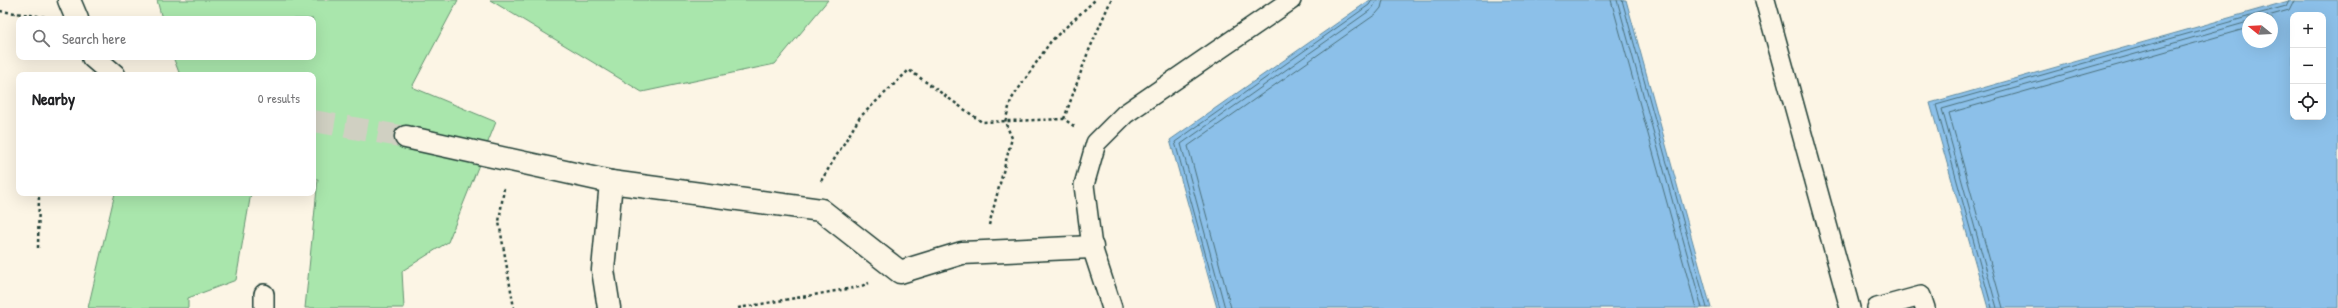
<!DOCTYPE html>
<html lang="en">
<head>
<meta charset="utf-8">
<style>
  body { margin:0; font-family:"Patrick Hand",sans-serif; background:#f6f6f6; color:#202124 }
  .controls { position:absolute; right:12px; top:12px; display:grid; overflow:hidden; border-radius:8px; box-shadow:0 4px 16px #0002 }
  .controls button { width:36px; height:36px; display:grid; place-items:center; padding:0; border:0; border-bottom:1px solid #e0e0e0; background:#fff; color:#202124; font:20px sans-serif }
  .compass { position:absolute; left:2242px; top:12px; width:36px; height:36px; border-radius:50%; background:#fff; box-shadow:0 4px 16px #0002; rotate:288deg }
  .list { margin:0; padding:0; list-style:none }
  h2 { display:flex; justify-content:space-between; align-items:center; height:52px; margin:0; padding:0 16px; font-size:17px }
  h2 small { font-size:13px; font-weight:400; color:#757577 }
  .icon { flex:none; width:22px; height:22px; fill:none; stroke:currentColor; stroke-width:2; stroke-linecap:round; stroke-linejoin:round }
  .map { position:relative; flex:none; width:2338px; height:308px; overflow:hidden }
  .search { position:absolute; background:#fff; box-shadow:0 4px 16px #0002; left:16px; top:16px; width:300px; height:44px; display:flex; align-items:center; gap:10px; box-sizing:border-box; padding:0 14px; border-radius:8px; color:#757577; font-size:15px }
  .panel { position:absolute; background:#fff; box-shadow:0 4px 16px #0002; left:16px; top:72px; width:300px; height:124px; border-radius:8px }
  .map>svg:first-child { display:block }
  .green { fill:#a9e6ac; stroke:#649270 }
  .water { fill:#8cc0e9; stroke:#608ca1; fill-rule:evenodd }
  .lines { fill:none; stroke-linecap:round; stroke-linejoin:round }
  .shore { stroke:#4b717c; stroke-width:1 }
  .minor-tunnel { stroke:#d0d0c2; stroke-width:22; stroke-dasharray:22 11; stroke-linecap:butt }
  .service-casing { stroke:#1f3d34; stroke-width:22 }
  .minor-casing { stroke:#1f3d34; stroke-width:25 }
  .path { stroke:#1f3d34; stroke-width:2.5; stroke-dasharray:3 3; stroke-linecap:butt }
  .service { stroke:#fcf5e5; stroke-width:19 }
  .minor { stroke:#fcf5e5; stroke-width:22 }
</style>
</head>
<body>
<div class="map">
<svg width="2338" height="308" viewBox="0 0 2338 308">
  <rect width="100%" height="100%" fill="#fcf5e5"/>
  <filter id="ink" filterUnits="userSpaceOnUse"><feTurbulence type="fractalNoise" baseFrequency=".025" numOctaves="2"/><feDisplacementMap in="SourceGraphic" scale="8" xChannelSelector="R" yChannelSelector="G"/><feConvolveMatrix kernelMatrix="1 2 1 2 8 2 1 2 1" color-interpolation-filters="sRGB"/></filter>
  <g filter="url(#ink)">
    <!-- green -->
    <g class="green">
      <polygon points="157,0 458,0 412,87 496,122 448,242 402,271 404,308 305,308 318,179 313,179 313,75 180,75 173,57 313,57 313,19 162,19"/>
      <polygon points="490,0 828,0 775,64 642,92"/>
      <polygon points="115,193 251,193 236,280 188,298 188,308 88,308"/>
    </g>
    <!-- water -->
    <g class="water">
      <polygon points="1370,0 1626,0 1711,308 1217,308 1170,140"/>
      <path d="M2292 0H2338V308H1988L1930 103ZM2293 15H2323V117H2293ZM2248 18H2272V42H2248Z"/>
    </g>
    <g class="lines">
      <!-- shore -->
      <g class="shore">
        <polyline points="1611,0 1696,308"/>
        <polyline points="1617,0 1702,308"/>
        <polyline points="1622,0 1707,308"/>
        <polyline points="2261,18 2289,10 2294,0"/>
        <polyline points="1220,308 1175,142 1369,5 1372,0"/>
        <polyline points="1225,308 1181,144 1372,9 1377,0"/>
        <polyline points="1231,308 1188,146 1376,14 1381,8 1383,0"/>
        <polyline points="1992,308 1936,105 2286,6 2289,0"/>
        <polyline points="1997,308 1942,109 2248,22"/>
        <polyline points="2003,308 1949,113 2248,28"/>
      </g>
      <!-- minor-tunnel -->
      <polyline class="minor-tunnel" points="313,121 406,137"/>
      <defs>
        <g id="service">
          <polyline points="1765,0 1850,308"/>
          <polyline points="264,308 264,294"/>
          <polyline points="1112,308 1092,247 1084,185 1096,143 1125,114 1291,0"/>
          <polyline points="1877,308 1921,296 1925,308"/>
        </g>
        <g id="minor">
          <polyline points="69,0 77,19"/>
          <polyline points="93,57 114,75"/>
          <polyline points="406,137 611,182 821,210 900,272 962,253 1092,247"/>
          <polyline points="609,308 603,270 611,182"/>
        </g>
      </defs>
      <!-- service casing -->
      <use href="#service" class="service-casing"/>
      <!-- minor casing -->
      <use href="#minor" class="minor-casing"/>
      <!-- path -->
      <g class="path">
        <polyline points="0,11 45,17"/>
        <polyline points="1064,119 1087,55 1111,0"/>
        <polyline points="821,181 860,117 909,70 982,122 1064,119 1075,127"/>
        <polyline points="504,188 499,222 514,308"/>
        <polyline points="989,225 1012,138 1005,122 1011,100 1051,41 1095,0"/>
        <polyline points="38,248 39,193"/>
        <polyline points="738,308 859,287 869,283"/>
      </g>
      <!-- service -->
      <use href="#service" class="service"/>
      <!-- minor -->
      <use href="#minor" class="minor"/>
    </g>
  </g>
</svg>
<div class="controls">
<button>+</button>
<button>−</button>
<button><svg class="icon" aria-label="locate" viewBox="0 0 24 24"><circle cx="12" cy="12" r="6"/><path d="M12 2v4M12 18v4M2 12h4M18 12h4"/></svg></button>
</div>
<svg class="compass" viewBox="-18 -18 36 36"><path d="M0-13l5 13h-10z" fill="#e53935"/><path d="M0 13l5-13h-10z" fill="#757577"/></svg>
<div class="search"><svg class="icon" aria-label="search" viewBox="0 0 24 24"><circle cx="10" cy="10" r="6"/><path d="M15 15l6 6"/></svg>Search here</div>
<section class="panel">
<h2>Nearby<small>0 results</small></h2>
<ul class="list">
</ul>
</section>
</div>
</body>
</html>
